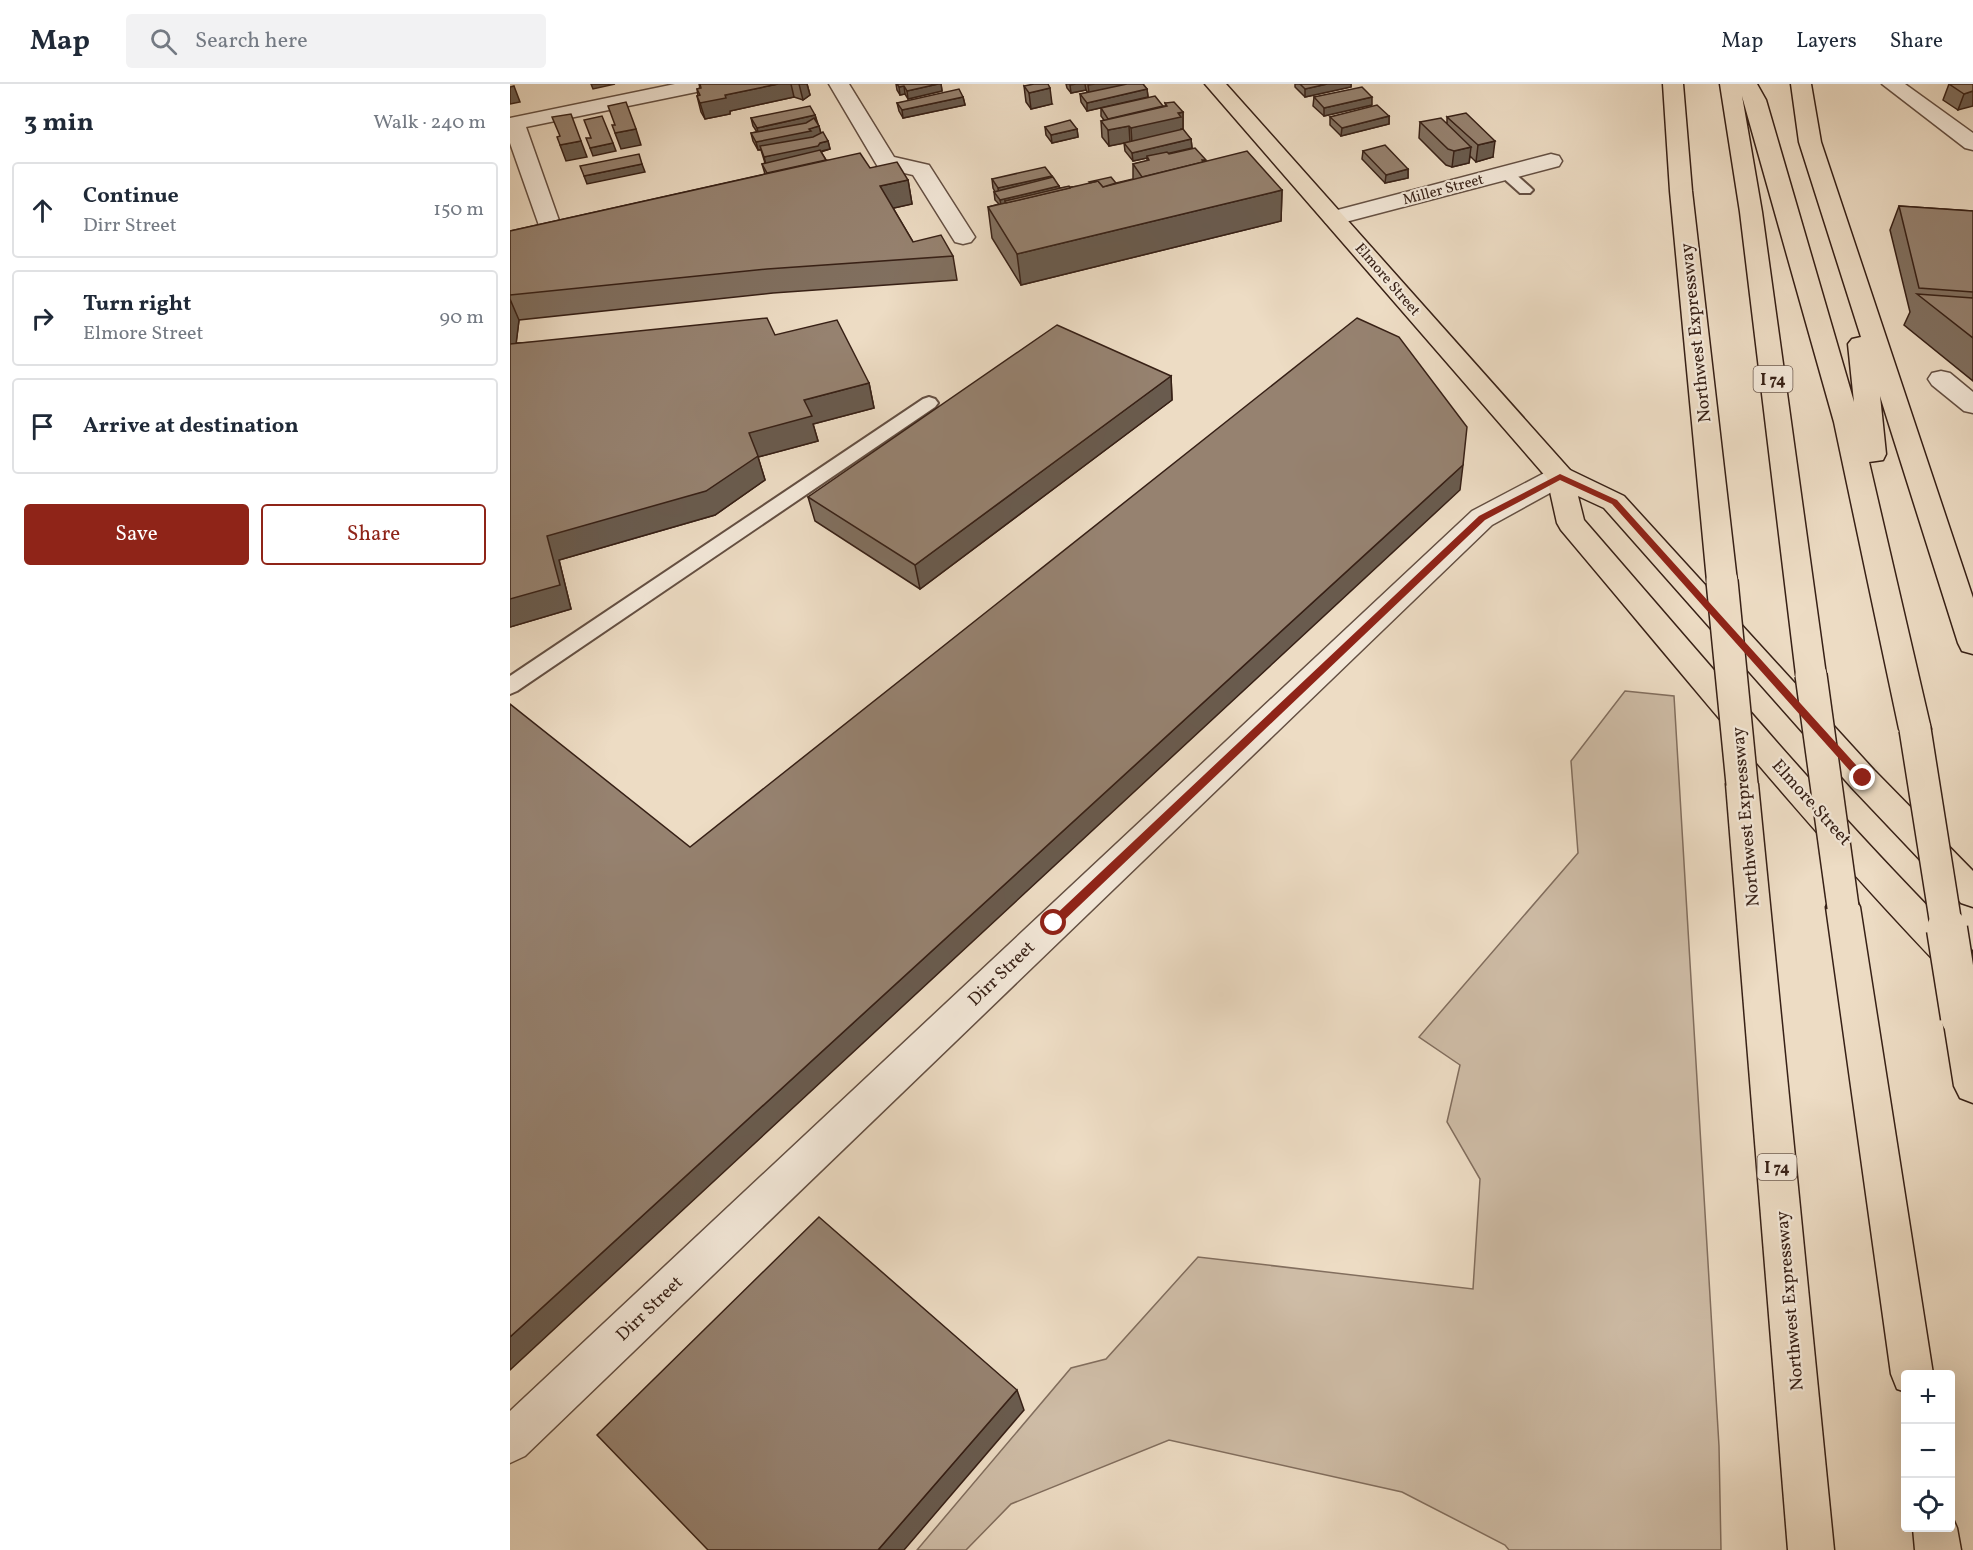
<!DOCTYPE html>
<html lang="en">
<head>
<meta charset="utf-8">
<style>
  body { margin:0; font-family:Vollkorn,serif; background:#f2f2f3; color:#1f2937 }
  .controls { position:absolute; right:18px; bottom:18px; display:grid; overflow:hidden; border-radius:6px; box-shadow:0 6px 24px #0002 }
  .controls button { width:54px; height:54px; display:grid; place-items:center; padding:0; border:0; border-bottom:2px solid #e0e1e3; background:#fff; color:#1f2937; font:30px sans-serif }
  .stop { position:absolute; width:18px; height:18px; margin:-14px; border:4px solid #8f2418; border-radius:50%; background:#fff }
  .stop.end { background:#8f2418; border-color:#fff; box-shadow:0 2px 6px #0008 }
  .list { margin:0; padding:0; list-style:none }
  h2 { display:flex; justify-content:space-between; align-items:center; height:78px; margin:0; padding:0 24px; font-size:26px }
  h2 small { font-size:20px; font-weight:400; color:#747a83 }
  .list li { display:grid; grid-template-columns:39px 1fr auto; gap:18px; align-items:center; box-sizing:border-box; height:96px; margin:0 12px 12px; padding:0 12px; border:2px solid #e0e1e3; border-radius:6px }
  .list b { display:block; font-size:22px; white-space:nowrap }
  .list p { margin:0; font-size:20px; white-space:nowrap; color:#747a83 }
  .list em { font-size:20px; font-style:normal; color:#747a83 }
  .actions { display:flex; gap:12px; padding:18px 24px }
  .actions a { flex:1; padding:14px 0; border:2px solid #8f2418; border-radius:6px; text-align:center; font-size:21px; color:#8f2418 }
  .actions .main { background:#8f2418; color:#fff }
  .icon { flex:none; width:33px; height:33px; fill:none; stroke:currentColor; stroke-width:2; stroke-linecap:round; stroke-linejoin:round }
  .map { position:relative; flex:none; width:1463px; height:1466px; overflow:hidden }
  header { display:flex; align-items:center; gap:36px; box-sizing:border-box; height:84px; padding:0 30px; background:#fff; border-bottom:2px solid #e0e1e3 }
  header strong { font-size:28px }
  nav { display:flex; gap:33px; margin-inline-start:auto; font-size:21px }
  .search { width:420px; height:54px; background:#f2f2f3; display:flex; align-items:center; gap:15px; box-sizing:border-box; padding:0 21px; border-radius:6px; color:#747a83; font-size:22px }
  main { display:flex }
  aside { flex:1; background:#fff }
  .map>svg:first-child { display:block }
  .green { fill:#cebca6; stroke:#826e5e; stroke-width:1.5 }
  .lines { fill:none; stroke-linecap:round; stroke-linejoin:round }
  .lane-casing { stroke:#644f42; stroke-width:4 }
  .street-casing { stroke:#644f42; stroke-width:3 }
  .primary-casing { stroke:#372016; stroke-width:3 }
  .highway-casing { stroke:#372016; stroke-width:3 }
  .lane { fill:#f3e8d9; fill-rule:evenodd }
  .street { fill:#f3e8d9; fill-rule:evenodd }
  .primary { fill:#eddcc4; fill-rule:evenodd }
  .highway { fill:#eddcc4; fill-rule:evenodd }
  .highway-bridge-far1-casing { stroke:#372016; stroke-width:34; stroke-linecap:butt }
  .highway-bridge-casing { stroke:#372016; stroke-width:43; stroke-linecap:butt }
  .highway-bridge-far1 { stroke:#eddcc4; stroke-width:31 }
  .highway-bridge { stroke:#eddcc4; stroke-width:40 }
  .wall { fill:#817060; stroke:#372016; stroke-width:1.5 }
  .shaded-wall { fill:#695b4e; stroke:#372016; stroke-width:1.5 }
  .building { fill:#968270; stroke:#372016; stroke-width:1.5 }
  .route { fill:#8f2418 }
  .labels { text-anchor:middle; stroke-width:4.5; stroke-linejoin:round; paint-order:stroke }
  .far-street-label { font-size:15px; fill:#372016; stroke:#f3e8d9 }
  .shield { fill:#f3e8d9; stroke:#6f5c50; stroke-width:1.5 }
  .shield-label { font-size:16px; font-weight:bold; fill:#372016 }
  .street-label { font-size:18px; fill:#372016; stroke:#f3e8d9 }
</style>
</head>
<body>
<header>
<strong>Map</strong>
<div class="search"><svg class="icon" aria-label="search" viewBox="0 0 24 24"><circle cx="10" cy="10" r="6"/><path d="M15 15l6 6"/></svg>Search here</div>
<nav><a>Map</a><a>Layers</a><a>Share</a></nav>
</header>
<main>
<aside>
<h2>3 min<small>Walk · 240 m</small></h2>
<ul class="list">
<li><svg class="icon" aria-label="ahead" viewBox="0 0 24 24"><path d="M12 20V5M6 11l6-6 6 6"/></svg><div><b>Continue</b><p>Dirr Street</p></div><em>150 m</em></li>
<li><svg class="icon" aria-label="right" viewBox="0 0 24 24"><path d="M7 20v-9h11M14 6l5 5-5 5"/></svg><div><b>Turn right</b><p>Elmore Street</p></div><em>90 m</em></li>
<li><svg class="icon" aria-label="arrive" viewBox="0 0 24 24"><path d="M6 21V4h12l-3 4 3 4H6"/></svg><div><b>Arrive at destination</b></div></li>
</ul>
<div class="actions"><a class="main">Save</a><a>Share</a></div>
</aside>
<div class="map">
<svg width="1463" height="1466" viewBox="0 0 1463 1466">
  <rect width="100%" height="100%" fill="#eddcc4"/>
  <filter id="stains"><feTurbulence type="fractalNoise" baseFrequency=".00333" numOctaves="4"/><feColorMatrix values="0 0 0 0 .2 0 0 0 0 .09 0 0 0 0 .02 0 0 0 .5 -.17"/></filter>
  <radialGradient id="worn" r=".72"><stop offset=".6" stop-color="#630" stop-opacity="0"/><stop offset="1" stop-color="#630" stop-opacity=".3"/></radialGradient>
  <!-- green -->
  <polygon class="green" points="1115,607 1164,612 1209,1362 1211,1466 999,1466 995,1461 892,1408 659,1356 501,1420 456,1466 407,1466 561,1284 596,1275 688,1173 963,1205 970,1095 937,1038 950,981 909,953 1068,769 1061,677"/>
  <g class="lines">
    <defs>
      <g id="lane">
        <polygon points="996,84 1001,86 1020,103 1023,106 1020,109 1010,109 991,92 988,89"/>
        <polygon points="419,313 425,315 428,319 425,323 7,607 0,610 0,592 413,315"/>
      </g>
      <g id="street">
        <polygon points="165,0 206,0 203,4 196,6 16,43 58,162 54,167 46,169 38,167 0,59 0,34"/>
        <polygon points="319,0 339,0 384,73 419,81 465,153 461,158 453,160 445,158 403,91 368,83"/>
        <polygon points="1372,0 1395,0 1463,49 1463,66 1455,64"/>
        <polygon points="1041,70 1049,72 1052,77 1049,82 824,141 816,139 813,134 816,129"/>
        <polygon points="1431,287 1440,289 1463,308 1463,329 1454,327 1422,301 1418,295 1422,289"/>
        <polygon points="1050,383 1060,386 1064,392 1060,398 982,441 15,1372 0,1379 0,1327 962,427 1040,386"/>
      </g>
      <path id="primary" d="M695 0H716L1060 386 1114 412 1364 686 1463 787V823L1451 819 1342 704 1094 424 1068 412 1074 436C1201 582 1325 731 1462 867V889L1449 893 1436 889C1300 748 1177 595 1051 446L1047 439 1037 394Z"/>
      <g id="highway">
        <polygon points="1153,0 1173,0 1182,107 1227,497 1222,504 1212,507 1202,504 1197,497 1160,107"/>
        <polygon points="1210,0 1247,0 1256,16 1344,318 1338,260 1342,255 1351,253 1289,58 1281,0 1301,0 1311,58 1463,514 1463,570 1452,567 1448,559 1370,312 1376,370 1373,376 1359,378 1421,645 1416,653 1405,657 1394,653 1389,645 1324,338 1232,12 1252,128 1316,591 1312,599 1301,602 1290,599 1286,591 1230,128"/>
        <polygon points="1232,687 1243,691 1248,700 1324,1466 1278,1466 1216,700 1221,691"/>
        <polygon points="1333,809 1345,813 1350,823 1423,1290 1396,1290 1396,1308 1387,1305 1381,1290 1316,823 1321,813"/>
        <polygon points="1451,917 1463,922 1463,1019 1450,1014 1444,1002 1433,933 1438,922"/>
        <polygon points="1440,1428 1447,1444 1451,1466 1405,1466 1403,1444 1440,1444"/>
      </g>
    </defs>
    <!-- lane casing -->
    <use href="#lane" class="lane-casing"/>
    <!-- street casing -->
    <use href="#street" class="street-casing"/>
    <!-- primary casing -->
    <use href="#primary" class="primary-casing"/>
    <!-- highway casing -->
    <use href="#highway" class="highway-casing"/>
    <!-- lane -->
    <use href="#lane" class="lane"/>
    <!-- street -->
    <use href="#street" class="street"/>
    <!-- primary -->
    <use href="#primary" class="primary"/>
    <!-- highway -->
    <use href="#highway" class="highway"/>
    <defs>
      <g id="highway-bridge-far1">
        <polyline points="1212,497 1232,700"/>
        <polyline points="1301,591 1333,823"/>
        <polyline points="1405,645 1437,847"/>
      </g>
      <polyline id="highway-bridge" points="1437,845 1451,933"/>
    </defs>
    <!-- highway-bridge-far1 casing -->
    <use href="#highway-bridge-far1" class="highway-bridge-far1-casing"/>
    <!-- highway-bridge casing -->
    <use href="#highway-bridge" class="highway-bridge-casing"/>
    <!-- highway-bridge-far1 -->
    <use href="#highway-bridge-far1" class="highway-bridge-far1"/>
    <!-- highway-bridge -->
    <use href="#highway-bridge" class="highway-bridge"/>
  </g>
  <!-- wall -->
  <g class="wall">
    <polygon points="189,0 297,0 300,11 293,16 284,13 220,27 220,30 195,35 191,28 187,12 188,12 187,5 190,4"/>
    <polygon points="386,0 431,0 432,7 398,15 395,10 390,11 387,6"/>
    <polygon points="556,0 633,0 637,5 638,13 577,27 571,18 570,10 578,9 576,6 561,9 557,4"/>
    <polygon points="785,0 841,0 841,3 795,13 785,3"/>
    <polygon points="1439,0 1463,0 1448,26 1433,16"/>
    <polygon points="514,2 542,20 521,25 516,18"/>
    <polygon points="453,13 455,21 393,34 389,27 387,19"/>
    <polygon points="804,13 862,21 814,32 803,22"/>
    <polygon points="655,19 673,28 673,45 671,46 681,55 682,64 658,69 659,70 696,77 772,106 771,137 511,201 482,154 478,123 489,120 485,116 484,108 485,108 483,104 482,95 542,94 549,102 549,104 606,99 623,95 623,80 637,77 637,74 623,77 615,67 614,59 618,58 599,62 592,53 591,37 594,36 591,32 591,24 653,22 656,22"/>
    <polygon points="305,31 311,49 318,57 320,65 311,68 316,76 360,84 398,96 402,120 383,124 403,158 443,172 447,196 263,209 9,236 6,259 265,251 359,299 364,324 303,340 308,357 248,373 255,396 205,431 49,476 61,525 0,543 0,147 255,90 252,80 255,79 251,66 248,66 243,57 241,49 247,48 243,42 241,34"/>
    <polygon points="879,32 879,40 831,52 820,41 820,33"/>
    <polygon points="937,33 983,73 966,78 960,72 959,79 942,83 936,81 909,54 910,38 937,39"/>
    <polygon points="535,43 567,45 568,53 542,59 536,51"/>
    <polygon points="853,67 898,85 898,94 875,99 852,75"/>
    <polygon points="1389,122 1463,127 1463,297 1394,241 1400,228 1380,146"/>
    <polygon points="661,292 662,316 410,505 305,437 298,413"/>
  </g>
  <!-- shaded-wall -->
  <g class="shaded-wall">
    <polygon points="81,0 105,0 83,5"/>
    <polygon points="268,0 281,0 284,13 220,27 220,30 195,35 190,19 215,11"/>
    <polygon points="289,0 297,0 300,11 293,16"/>
    <polygon points="428,0 431,0 432,7 398,15 397,7"/>
    <polygon points="566,0 575,0 576,6 561,9 560,1"/>
    <polygon points="585,0 625,0 579,9 578,1"/>
    <polygon points="817,0 841,0 841,3 795,13 795,5"/>
    <polygon points="4,2 10,18 0,20 0,3"/>
    <polygon points="394,2 395,10 390,11 389,3"/>
    <polygon points="540,4 542,20 521,25 519,9"/>
    <polygon points="637,5 638,13 577,27 577,19"/>
    <polygon points="1463,7 1463,22 1448,26 1454,10"/>
    <polygon points="453,13 455,21 393,34 392,26"/>
    <polygon points="862,13 862,21 814,32 814,24"/>
    <polygon points="673,28 673,45 671,45 672,50 622,60 621,44"/>
    <polygon points="305,31 307,39 249,52 247,44"/>
    <polygon points="879,32 879,40 831,52 832,44"/>
    <polygon points="309,42 311,50 303,56 248,66 246,58"/>
    <polygon points="619,42 620,58 599,62 598,46"/>
    <polygon points="126,45 131,61 111,65 105,49"/>
    <polygon points="567,45 568,53 542,59 541,51"/>
    <polygon points="681,55 682,64 638,74 637,72 637,74 623,77 622,69"/>
    <polygon points="71,57 77,73 56,77 50,61"/>
    <polygon points="318,57 320,65 312,67 310,70 256,81 254,73"/>
    <polygon points="985,57 983,73 966,78 968,61"/>
    <polygon points="103,59 106,67 83,72 80,64"/>
    <polygon points="961,63 959,79 942,83 944,67"/>
    <polygon points="132,80 135,88 77,100 74,92"/>
    <polygon points="898,85 898,94 875,99 876,91"/>
    <polygon points="542,92 543,100 489,112 488,104"/>
    <polygon points="398,96 402,120 375,126 370,102"/>
    <polygon points="549,102 550,110 495,117 496,123 492,125 490,116"/>
    <polygon points="772,106 771,137 511,201 507,170"/>
    <polygon points="0,215 9,236 3,285 0,279"/>
    <polygon points="661,292 662,316 410,505 405,481"/>
    <polygon points="359,299 364,324 303,340 308,357 248,373 255,396 205,431 49,476 61,525 0,543 0,515 37,452 239,349 294,316"/>
    <polygon points="953,381 950,406 0,1286 0,1253"/>
    <polygon points="507,1306 514,1326 394,1466 368,1466"/>
  </g>
  <!-- building -->
  <g class="building">
    <polygon points="190,0 268,0 215,11 216,14 190,19 187,12 190,11 187,5 191,4"/>
    <polygon points="387,0 428,0 397,7 394,2 389,3"/>
    <polygon points="524,0 538,0 540,4 519,9 514,2"/>
    <polygon points="617,0 633,0 637,5 577,19 570,10"/>
    <polygon points="790,0 817,0 795,5"/>
    <polygon points="1439,0 1463,0 1463,7 1454,10"/>
    <polygon points="852,3 862,13 814,24 804,13"/>
    <polygon points="449,5 453,13 392,26 387,19"/>
    <polygon points="645,12 653,22 598,35 591,24"/>
    <polygon points="116,18 126,45 105,49 102,41 105,41 98,22"/>
    <polygon points="664,18 673,28 668,29 671,33 621,44 619,42 598,46 591,37 657,22 655,19"/>
    <polygon points="867,21 879,32 832,44 820,33"/>
    <polygon points="300,22 305,31 247,44 241,34"/>
    <polygon points="956,29 985,57 968,61 937,33"/>
    <polygon points="61,30 71,57 50,61 47,53 50,52 42,33"/>
    <polygon points="92,32 103,59 80,64 76,54 81,54 74,36"/>
    <polygon points="304,34 309,42 299,45 301,47 246,58 241,49 296,39"/>
    <polygon points="931,34 961,63 944,67 938,65 910,38"/>
    <polygon points="560,36 567,45 541,51 535,43"/>
    <polygon points="673,45 681,55 622,69 614,59"/>
    <polygon points="313,48 318,57 310,59 308,62 254,73 250,62 303,53"/>
    <polygon points="875,61 898,85 876,91 853,67"/>
    <polygon points="685,64 696,76 692,76 693,78 632,93 623,80 639,76 637,72 657,68 659,70"/>
    <polygon points="310,66 316,76 257,89 252,80"/>
    <polygon points="737,67 772,106 507,170 478,123 588,97 593,103"/>
    <polygon points="350,69 360,84 387,78 398,96 370,102 403,158 431,151 443,172 257,185 0,211 0,147"/>
    <polygon points="129,70 132,80 74,92 70,82"/>
    <polygon points="535,83 542,92 488,104 482,95"/>
    <polygon points="543,93 549,102 490,116 484,108"/>
    <polygon points="601,93 606,99 593,103 588,97 580,99 579,98"/>
    <polygon points="559,102 560,104 496,119 495,117"/>
    <polygon points="1389,122 1463,127 1463,208 1409,204"/>
    <polygon points="1407,210 1463,214 1463,254"/>
    <polygon points="257,234 265,251 327,236 359,299 294,316 302,332 239,349 248,372 196,407 37,452 50,501 0,515 0,260"/>
    <polygon points="847,234 889,253 957,343 953,381 0,1253 0,620 180,763"/>
    <polygon points="547,241 661,292 405,481 298,413"/>
    <polygon points="309,1133 507,1306 368,1466 198,1466 87,1351"/>
  </g>
  <!-- route -->
  <polygon class="route" points="1050,390 1107,416 1356,692 1356,697 1349,697 1102,420 1050,396 975,436 548,842 540,842 540,836 969,432"/>
  <g class="labels">
    <!-- far-street labels -->
    <g class="far-street-label">
      <text transform="translate(933 105) rotate(-15)" y="5">Miller Street</text>
      <text transform="translate(878 195) rotate(49)" y="5">Elmore Street</text>
    </g>
    <!-- shield labels -->
    <g class="shield">
      <rect x="1243.5" y="282" width="39" height="26" rx="4.5"/>
      <rect x="1247.5" y="1070" width="39" height="26" rx="4.5"/>
    </g>
    <g class="shield-label">
      <text x="1263" y="301">I 74</text>
      <text x="1267" y="1089">I 74</text>
    </g>
    <!-- street labels -->
    <g class="street-label">
      <text transform="translate(1185 249) rotate(-96)" y="6">Northwest Expressway</text>
      <text transform="translate(1302 718) rotate(48)" y="6">Elmore Street</text>
      <text transform="translate(1235 733) rotate(-95)" y="6">Northwest Expressway</text>
      <text transform="translate(491 889) rotate(-44)" y="6">Dirr Street</text>
      <text transform="translate(1279 1217) rotate(-95)" y="6">Northwest Expressway</text>
      <text transform="translate(139 1224) rotate(-44)" y="6">Dirr Street</text>
    </g>
  </g>
  <rect width="100%" height="100%" filter="url(#stains)"/>
  <rect width="100%" height="100%" fill="url(#worn)"/>
</svg>
<div class="controls">
<button>+</button>
<button>−</button>
<button><svg class="icon" aria-label="locate" viewBox="0 0 24 24"><circle cx="12" cy="12" r="6"/><path d="M12 2v4M12 18v4M2 12h4M18 12h4"/></svg></button>
</div>
<div class="stop" style="left:544px;top:839px"></div>
<div class="stop end" style="left:1353px;top:694px"></div>
</div>
</main>
</body>
</html>
